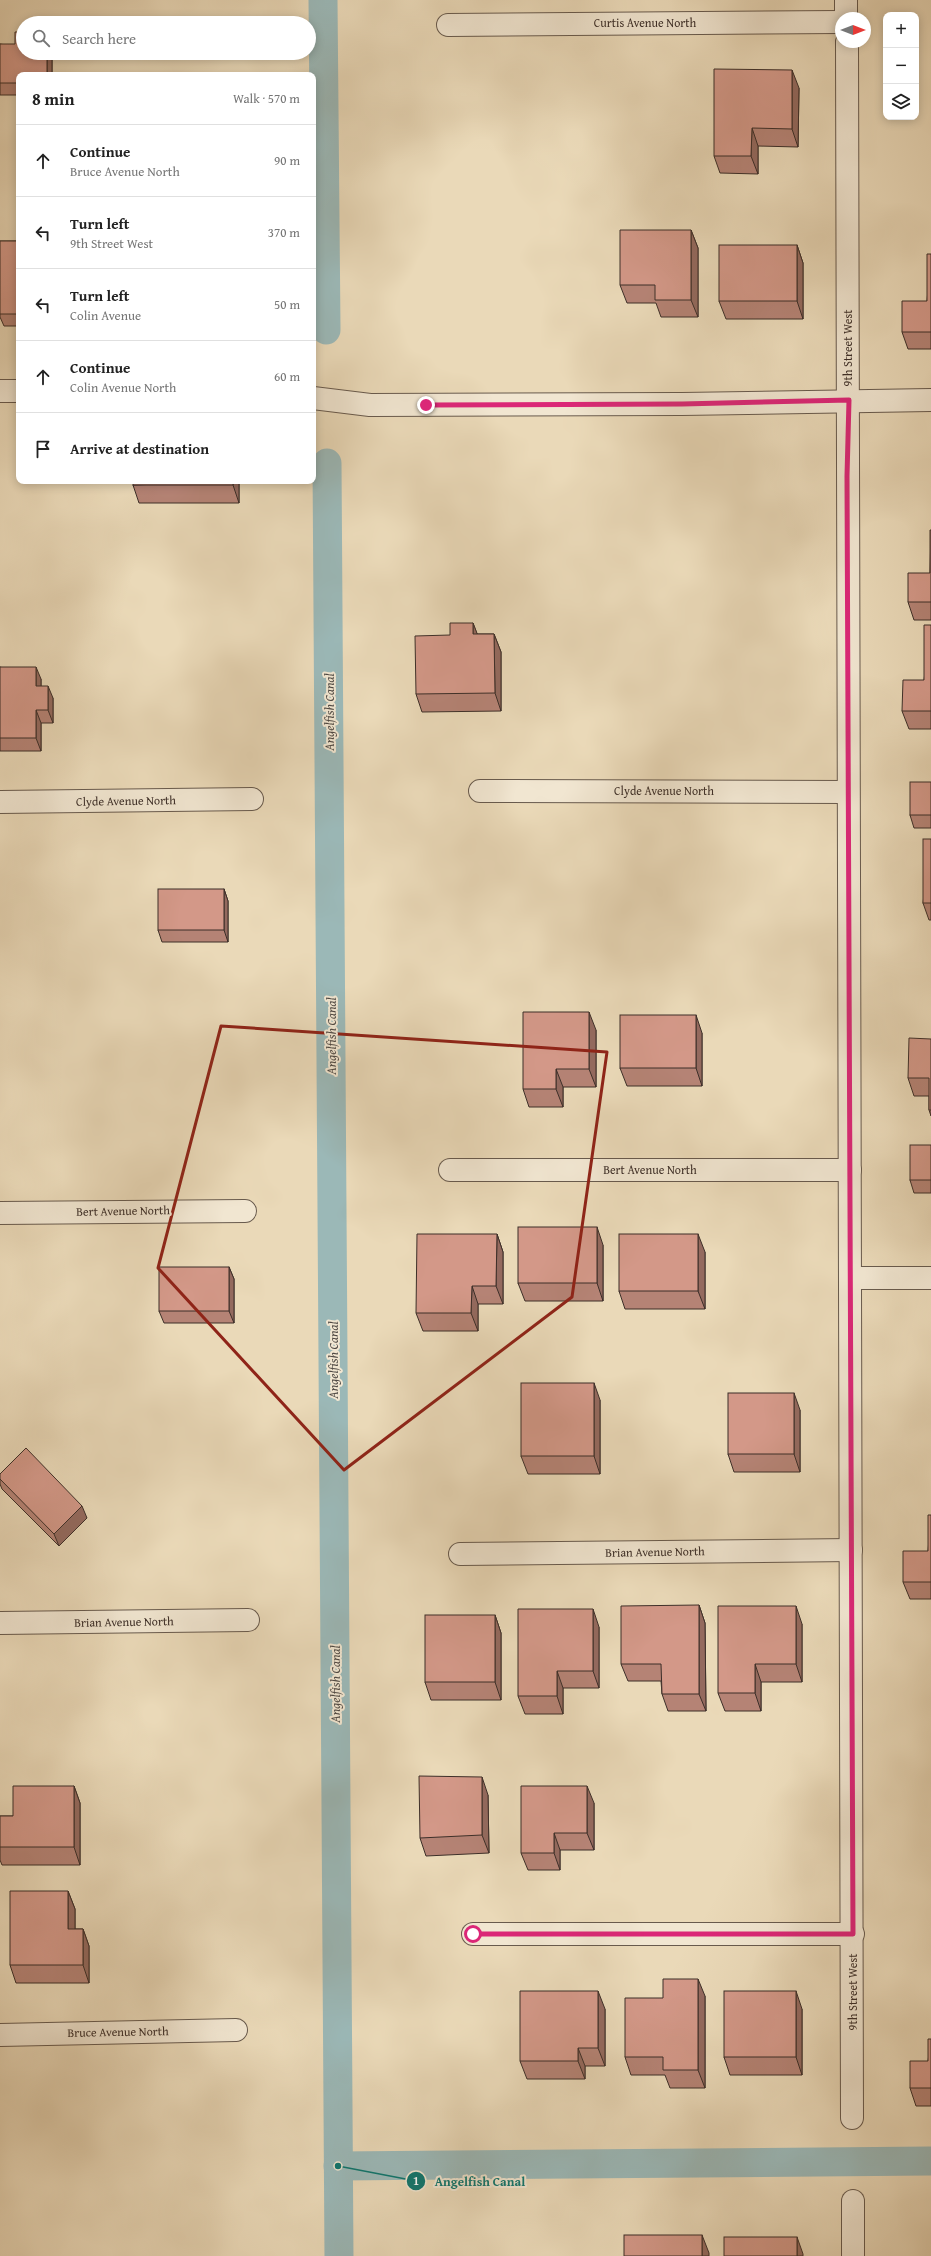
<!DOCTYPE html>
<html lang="en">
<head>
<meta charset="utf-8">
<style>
  body { margin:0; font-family:"Gentium Book Plus",serif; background:#f2f2f2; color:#222 }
  .controls { position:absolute; right:12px; top:12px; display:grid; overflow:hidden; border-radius:8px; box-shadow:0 2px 10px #0003 }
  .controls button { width:36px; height:36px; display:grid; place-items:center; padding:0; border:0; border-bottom:1px solid #e0e0e0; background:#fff; color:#222; font:20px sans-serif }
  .compass { position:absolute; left:835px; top:12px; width:36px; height:36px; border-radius:50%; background:#fff; box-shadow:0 2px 10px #0003; rotate:90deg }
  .stop { position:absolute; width:12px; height:12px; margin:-9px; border:3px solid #db2777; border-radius:50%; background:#fff }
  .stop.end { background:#db2777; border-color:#fff; box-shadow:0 1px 4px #0008 }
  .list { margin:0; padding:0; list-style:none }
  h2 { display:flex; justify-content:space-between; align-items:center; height:52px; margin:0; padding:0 16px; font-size:17px }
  h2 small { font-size:13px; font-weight:400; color:#767676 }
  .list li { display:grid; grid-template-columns:26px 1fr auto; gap:12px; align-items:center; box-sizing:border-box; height:72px; padding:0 16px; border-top:1px solid #e0e0e0 }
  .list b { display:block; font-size:15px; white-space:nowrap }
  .list p { margin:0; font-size:13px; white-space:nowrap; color:#767676 }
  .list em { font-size:13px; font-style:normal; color:#767676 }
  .icon { flex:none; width:22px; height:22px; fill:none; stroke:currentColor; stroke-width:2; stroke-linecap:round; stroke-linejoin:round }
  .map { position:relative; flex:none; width:931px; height:2256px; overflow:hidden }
  .search { position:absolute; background:#fff; box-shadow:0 2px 10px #0003; left:16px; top:16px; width:300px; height:44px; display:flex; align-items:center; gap:10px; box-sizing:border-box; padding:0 14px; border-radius:22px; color:#767676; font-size:15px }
  .panel { position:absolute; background:#fff; box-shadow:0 2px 10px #0003; left:16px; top:72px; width:300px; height:412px; border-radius:8px }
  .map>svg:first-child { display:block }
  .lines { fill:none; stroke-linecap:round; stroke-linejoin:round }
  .canal { stroke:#9bb8b7; stroke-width:29 }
  .minor-casing { stroke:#685a4d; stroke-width:24 }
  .minor { stroke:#f1e6d1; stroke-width:22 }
  .wall { fill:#b58375; stroke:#3d2f29 }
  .shaded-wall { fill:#946a5f; stroke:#3d2f29 }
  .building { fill:#d39888; stroke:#3d2f29 }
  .route { stroke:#db2777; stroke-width:5 }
  .marked { fill:none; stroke:#8f2418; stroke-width:3; stroke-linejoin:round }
  .labels { text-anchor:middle; stroke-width:4; stroke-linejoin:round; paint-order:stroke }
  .street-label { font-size:12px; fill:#3d2f29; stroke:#f1e6d1 }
  .water-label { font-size:13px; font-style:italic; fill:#504a45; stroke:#f1e6d1 }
  .leader { fill:none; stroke:#0f766e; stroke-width:1.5 }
  .callout-dot { fill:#0f766e; stroke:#f1e6d1; stroke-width:1.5 }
  .mark-label { font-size:12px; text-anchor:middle; font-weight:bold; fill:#fff }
  .callout-label { font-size:13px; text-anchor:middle; font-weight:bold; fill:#0f766e; stroke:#f1e6d1; stroke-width:4; stroke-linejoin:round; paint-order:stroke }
</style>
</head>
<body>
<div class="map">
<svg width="931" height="2256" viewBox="0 0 931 2256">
  <rect width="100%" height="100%" fill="#ead9b8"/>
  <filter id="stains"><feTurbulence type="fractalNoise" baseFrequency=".005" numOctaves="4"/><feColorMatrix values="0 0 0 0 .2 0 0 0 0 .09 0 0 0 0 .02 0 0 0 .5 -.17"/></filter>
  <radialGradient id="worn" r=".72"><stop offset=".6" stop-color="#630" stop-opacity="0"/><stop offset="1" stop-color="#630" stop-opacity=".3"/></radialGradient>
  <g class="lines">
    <!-- canal -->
    <g class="canal">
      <polyline points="323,0 326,330"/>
      <polyline points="327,463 339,2256"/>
      <polyline points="338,2166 931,2161"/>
    </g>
    <defs>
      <g id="minor">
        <polyline points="846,0 846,18"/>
        <polyline points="448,25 841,22"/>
        <polyline points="847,42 852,2118"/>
        <polyline points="0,391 19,391"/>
        <polyline points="313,398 370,405 682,404 931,400"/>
        <polyline points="480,791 848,792"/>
        <polyline points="0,802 252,799"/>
        <polyline points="450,1170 850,1170"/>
        <polyline points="0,1213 245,1211"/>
        <polyline points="851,1278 931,1278"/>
        <polyline points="460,1554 851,1550"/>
        <polyline points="0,1623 248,1620"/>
        <polyline points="473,1934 853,1934"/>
        <polyline points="0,2035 236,2030"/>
        <polyline points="853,2201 853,2256"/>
      </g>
    </defs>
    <!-- minor casing -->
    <use href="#minor" class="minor-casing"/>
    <!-- minor -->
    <use href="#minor" class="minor"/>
  </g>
  <!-- wall -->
  <g class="wall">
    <polygon points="0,44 52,53 52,75 19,75 19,95 0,95"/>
    <polygon points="799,88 798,147 758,146 758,174 720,173 714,156"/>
    <polygon points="691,230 698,248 698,317 661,317 656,303 627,303 620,285"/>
    <polygon points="0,241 19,241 19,326 4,326 0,317"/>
    <polygon points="797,245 803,263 803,319 726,319 719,301"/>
    <polygon points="931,254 931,349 908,349 902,332 927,301"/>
    <polygon points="239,481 239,503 139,503 133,485"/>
    <polygon points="931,530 931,620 914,620 908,602 930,573"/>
    <polygon points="473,623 477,634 494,634 501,652 501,711 422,712 416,694 450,635"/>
    <polygon points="931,625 931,729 909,729 902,711 924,680"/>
    <polygon points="0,667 41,679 41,686 53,698 53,723 41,723 41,751 0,751"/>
    <polygon points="931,782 931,828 914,828 910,815"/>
    <polygon points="931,839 931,920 929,920 923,903"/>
    <polygon points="224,889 228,901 228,942 162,942 158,930"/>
    <polygon points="596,1030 596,1087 563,1087 563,1107 529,1107 523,1089"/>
    <polygon points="702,1033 702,1086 627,1086 620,1068"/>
    <polygon points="931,1039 931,1116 929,1110 929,1096 914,1096 908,1078"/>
    <polygon points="931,1145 931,1193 914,1193 910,1180"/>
    <polygon points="497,1234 503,1252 503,1304 478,1304 478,1331 423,1331 416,1313"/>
    <polygon points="603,1245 603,1301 525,1301 518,1283"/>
    <polygon points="705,1252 705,1309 625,1309 619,1291"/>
    <polygon points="229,1267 234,1279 234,1323 164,1323 159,1311"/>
    <polygon points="600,1400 600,1474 528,1474 521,1456"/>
    <polygon points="800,1410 800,1472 734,1472 728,1454"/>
    <polygon points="0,1474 87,1518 59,1546 2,1489 0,1484"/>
    <polygon points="931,1515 931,1599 910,1599 903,1582 928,1551"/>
    <polygon points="699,1605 705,1623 706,1711 668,1711 662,1694 661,1681 628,1681 621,1664"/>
    <polygon points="495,1615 501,1633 501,1700 431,1700 425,1682"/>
    <polygon points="802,1624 802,1682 761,1682 761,1711 725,1711 718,1693"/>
    <polygon points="599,1627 599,1688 563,1688 563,1714 525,1714 518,1696"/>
    <polygon points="74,1786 80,1803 80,1865 2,1865 0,1860 0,1816 13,1816"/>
    <polygon points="488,1795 489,1853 426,1856 420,1838"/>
    <polygon points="594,1803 594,1850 560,1850 560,1870 528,1870 521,1853"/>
    <polygon points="68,1891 75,1909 75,1929 83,1929 89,1946 89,1983 16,1983 10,1965"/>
    <polygon points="705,1996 705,2088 670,2088 665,2075 631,2075 625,2057 663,1998"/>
    <polygon points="605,2009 605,2066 585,2066 585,2079 527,2079 520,2061"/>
    <polygon points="802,2009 802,2075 730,2075 724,2057"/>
    <polygon points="931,2039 931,2106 916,2106 910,2088 928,2061"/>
  </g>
  <!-- shaded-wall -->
  <g class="shaded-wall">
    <rect x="47" y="53" width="5" height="22"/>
    <polygon points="792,70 799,88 798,147 792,129"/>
    <polygon points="752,128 758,146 758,174 751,156"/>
    <polygon points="691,230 698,248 698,317 691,300"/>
    <polygon points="797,245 803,263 803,319 797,301"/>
    <polygon points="233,481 239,481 239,503 233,485"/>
    <polygon points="473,623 480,641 473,634"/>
    <polygon points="494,634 501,652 501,711 495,693"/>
    <polygon points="36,667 41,679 41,698 36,686"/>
    <polygon points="48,686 53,698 53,723 48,710"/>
    <polygon points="36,710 41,723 41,751 36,738"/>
    <polygon points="224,889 228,901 228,942 224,930"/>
    <polygon points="589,1012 596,1030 596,1087 589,1069"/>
    <polygon points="696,1015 702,1033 702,1086 696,1068"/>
    <polygon points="556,1069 563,1087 563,1107 556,1089"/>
    <polygon points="597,1227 603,1245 603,1301 597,1283"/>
    <polygon points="497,1234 503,1252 503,1304 496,1286"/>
    <polygon points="698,1234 705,1252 705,1309 698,1291"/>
    <polygon points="229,1267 234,1279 234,1323 229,1311"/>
    <polygon points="472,1286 478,1304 478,1331 471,1313"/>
    <polygon points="594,1383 600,1400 600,1474 594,1456"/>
    <polygon points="794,1393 800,1410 800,1472 794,1454"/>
    <polygon points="82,1506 87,1518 59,1546 54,1534"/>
    <polygon points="699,1605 705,1623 706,1711 699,1694"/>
    <polygon points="796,1606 802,1624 802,1682 796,1664"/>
    <polygon points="593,1609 599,1627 599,1688 593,1671"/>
    <polygon points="495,1615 501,1633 501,1700 495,1682"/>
    <polygon points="755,1664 761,1682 761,1711 755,1693"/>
    <polygon points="557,1671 563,1688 563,1714 557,1696"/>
    <polygon points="482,1777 488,1795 489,1853 482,1835"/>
    <polygon points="74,1786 80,1803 80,1865 74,1847"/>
    <polygon points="587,1786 594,1803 594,1850 587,1833"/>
    <polygon points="554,1833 560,1850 560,1870 554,1853"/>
    <polygon points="68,1891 75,1909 75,1946 68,1929"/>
    <polygon points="83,1929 89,1946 89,1983 83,1965"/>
    <polygon points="698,1979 705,1996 705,2088 698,2070"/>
    <polygon points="598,1991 605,2009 605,2066 598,2048"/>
    <polygon points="796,1991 802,2009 802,2075 796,2057"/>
    <polygon points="578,2048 585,2066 585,2079 578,2061"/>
    <polygon points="702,2235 709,2253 709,2256 702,2256"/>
    <polygon points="797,2237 803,2254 803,2256 797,2256"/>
  </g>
  <!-- building -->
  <g class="building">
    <polygon points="15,32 23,32 23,53 47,53 47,75 19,75 19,83 0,83 0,44 15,44"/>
    <polygon points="714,69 792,70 792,129 752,128 751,156 714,156"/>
    <polygon points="620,230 691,230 691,300 655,300 655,285 620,285"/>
    <rect x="0" y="241" width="19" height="73"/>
    <rect x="719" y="245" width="78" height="56"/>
    <polygon points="927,254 931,254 931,332 902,332 902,301 927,301"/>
    <rect x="133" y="481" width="100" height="4"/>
    <polygon points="930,530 931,530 931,602 908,602 908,573 930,573"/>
    <polygon points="450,623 473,623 473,634 494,634 495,693 416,694 415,636 450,635"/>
    <polygon points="924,625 931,625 931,711 902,711 903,680 924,680"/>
    <polygon points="0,667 36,667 36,686 48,686 48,710 36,710 36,738 0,738"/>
    <rect x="910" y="782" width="21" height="33"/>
    <rect x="923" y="839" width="8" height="64"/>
    <rect x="158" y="889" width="66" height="41"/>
    <polygon points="523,1012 589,1012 589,1069 556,1069 556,1089 523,1089"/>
    <rect x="620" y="1015" width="76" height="53"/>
    <polygon points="909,1038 931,1039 931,1110 929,1110 929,1078 908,1078"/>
    <rect x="910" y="1145" width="21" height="35"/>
    <rect x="518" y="1227" width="79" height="56"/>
    <polygon points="417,1234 497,1234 496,1286 472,1286 471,1313 416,1313"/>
    <rect x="619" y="1234" width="79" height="57"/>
    <rect x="159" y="1267" width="70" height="44"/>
    <rect x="521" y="1383" width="73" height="73"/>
    <rect x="728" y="1393" width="66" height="61"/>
    <polygon points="26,1448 82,1506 54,1534 0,1479 0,1474"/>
    <polygon points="928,1515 931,1515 931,1582 903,1582 903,1551 928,1551"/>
    <polygon points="699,1605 699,1694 662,1694 661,1664 621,1664 621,1606"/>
    <polygon points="718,1606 796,1606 796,1664 755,1664 755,1693 718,1693"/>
    <polygon points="518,1609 593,1609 593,1671 557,1671 557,1696 518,1696"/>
    <rect x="425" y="1615" width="70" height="67"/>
    <polygon points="419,1776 482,1777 482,1835 420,1838"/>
    <polygon points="13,1786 74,1786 74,1847 0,1847 0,1816 13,1816"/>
    <polygon points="521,1786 587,1786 587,1833 554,1833 554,1853 521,1853"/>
    <polygon points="10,1891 68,1891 68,1929 83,1929 83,1965 10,1965"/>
    <polygon points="663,1979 698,1979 698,2070 663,2070 663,2057 625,2057 625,1998 663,1998"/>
    <polygon points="520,1991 598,1991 598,2048 578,2048 578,2061 520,2061"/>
    <rect x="724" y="1991" width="72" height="66"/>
    <polygon points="928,2039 931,2039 931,2088 910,2088 910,2061 928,2061"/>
    <rect x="624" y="2235" width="78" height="21"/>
    <rect x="724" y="2237" width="73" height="19"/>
  </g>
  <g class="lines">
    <!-- route -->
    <polyline class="route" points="426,405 682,404 849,400 847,476 853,1934 473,1934"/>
  </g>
  <!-- marked area -->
  <path class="marked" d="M221 1026 607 1052 572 1297 344 1470 158 1268Z"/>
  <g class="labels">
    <!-- street labels -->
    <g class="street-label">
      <text x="645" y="27">Curtis Avenue North</text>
      <text transform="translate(848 348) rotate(-90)" y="4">9th Street West</text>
      <text x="664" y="795">Clyde Avenue North</text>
      <text transform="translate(126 801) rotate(-1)" y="4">Clyde Avenue North</text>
      <text x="650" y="1174">Bert Avenue North</text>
      <text transform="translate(123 1211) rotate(-1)" y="4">Bert Avenue North</text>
      <text transform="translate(655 1552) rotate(-1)" y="4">Brian Avenue North</text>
      <text transform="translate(124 1622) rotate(-1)" y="4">Brian Avenue North</text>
      <text transform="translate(853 1992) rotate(-90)" y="4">9th Street West</text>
      <text transform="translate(118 2032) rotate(-1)" y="4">Bruce Avenue North</text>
    </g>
    <!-- water labels -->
    <g class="water-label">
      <text transform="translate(329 712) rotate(-90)" y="5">Angelfish Canal</text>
      <text transform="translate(331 1036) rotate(-90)" y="5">Angelfish Canal</text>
      <text transform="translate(333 1360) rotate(-90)" y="5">Angelfish Canal</text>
      <text transform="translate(335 1684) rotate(-90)" y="5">Angelfish Canal</text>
    </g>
  </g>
  <!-- callouts -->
  <path class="leader" d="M338 2166L416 2181"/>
  <g class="callout-dot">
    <circle cx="338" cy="2166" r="4"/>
    <circle cx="416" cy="2181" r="10"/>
  </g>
  <g class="mark-label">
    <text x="416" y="2185">1</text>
  </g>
  <g class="callout-label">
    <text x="480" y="2186">Angelfish Canal</text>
  </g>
  <rect width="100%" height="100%" filter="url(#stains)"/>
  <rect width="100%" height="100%" fill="url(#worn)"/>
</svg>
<div class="controls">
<button>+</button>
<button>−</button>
<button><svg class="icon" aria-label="layers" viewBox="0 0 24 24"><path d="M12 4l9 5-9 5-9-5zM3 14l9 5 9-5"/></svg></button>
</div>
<svg class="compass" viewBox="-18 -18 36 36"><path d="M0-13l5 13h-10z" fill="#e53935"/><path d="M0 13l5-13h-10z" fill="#767676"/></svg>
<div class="stop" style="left:473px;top:1934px"></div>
<div class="stop end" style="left:426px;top:405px"></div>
<div class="search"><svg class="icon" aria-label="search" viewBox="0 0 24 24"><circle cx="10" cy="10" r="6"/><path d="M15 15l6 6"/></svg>Search here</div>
<section class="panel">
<h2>8 min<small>Walk · 570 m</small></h2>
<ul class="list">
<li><svg class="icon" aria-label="ahead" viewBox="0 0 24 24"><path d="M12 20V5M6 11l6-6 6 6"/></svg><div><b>Continue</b><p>Bruce Avenue North</p></div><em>90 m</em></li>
<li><svg class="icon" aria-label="left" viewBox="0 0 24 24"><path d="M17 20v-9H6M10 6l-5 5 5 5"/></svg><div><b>Turn left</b><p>9th Street West</p></div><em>370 m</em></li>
<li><svg class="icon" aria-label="left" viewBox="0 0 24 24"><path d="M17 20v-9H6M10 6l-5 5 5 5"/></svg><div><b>Turn left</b><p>Colin Avenue</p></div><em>50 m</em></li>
<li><svg class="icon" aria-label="ahead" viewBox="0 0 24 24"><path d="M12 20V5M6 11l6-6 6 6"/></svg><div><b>Continue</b><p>Colin Avenue North</p></div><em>60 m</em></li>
<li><svg class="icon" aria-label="arrive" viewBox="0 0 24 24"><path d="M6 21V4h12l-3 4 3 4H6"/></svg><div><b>Arrive at destination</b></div></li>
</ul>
</section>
</div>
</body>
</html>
